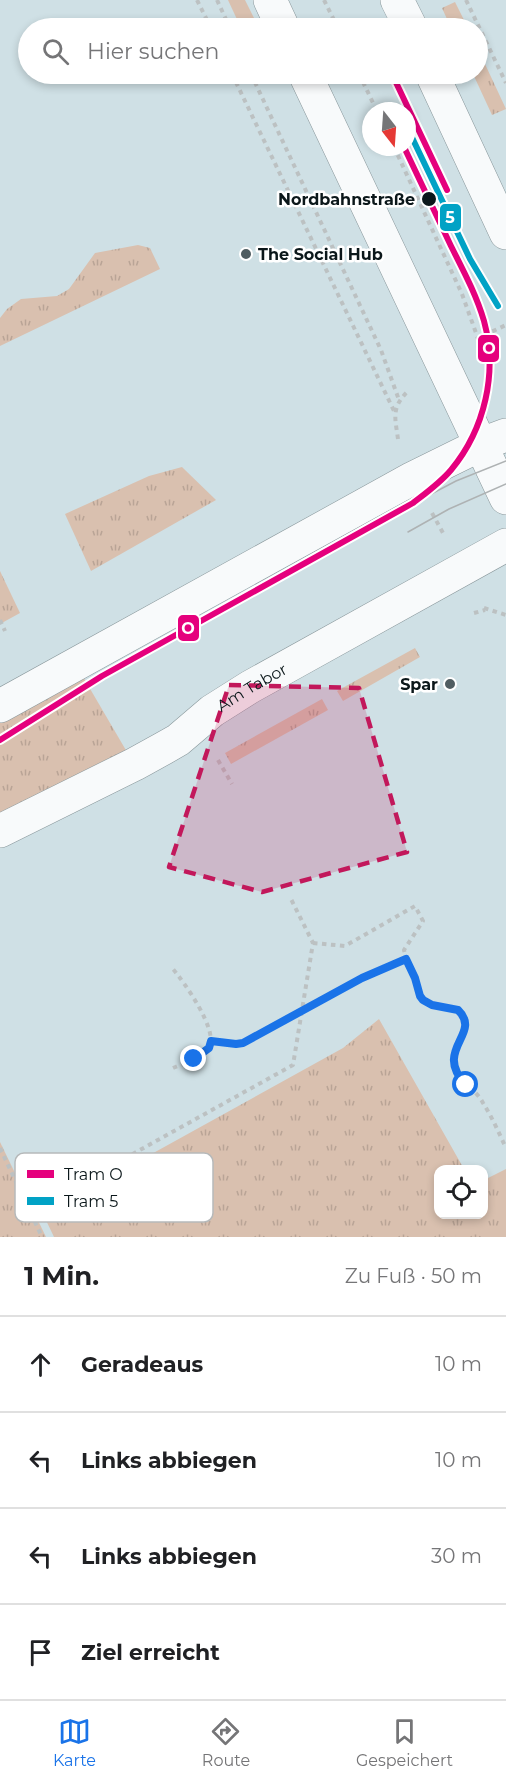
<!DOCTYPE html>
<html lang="de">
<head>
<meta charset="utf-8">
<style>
  body { margin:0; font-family:Montserrat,sans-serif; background:#f6f6f6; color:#202124 }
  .controls { position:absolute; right:18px; bottom:18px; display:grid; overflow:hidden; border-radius:12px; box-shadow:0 3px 9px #0003 }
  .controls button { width:54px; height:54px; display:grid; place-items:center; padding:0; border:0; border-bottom:2px solid #e0e0e0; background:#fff; color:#202124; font:30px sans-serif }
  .compass { position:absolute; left:362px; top:102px; width:54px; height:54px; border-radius:50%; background:#fff; box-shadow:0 3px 9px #0003; rotate:163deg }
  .stop { position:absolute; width:18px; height:18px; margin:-14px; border:4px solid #1a73e8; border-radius:50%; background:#fff }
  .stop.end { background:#1a73e8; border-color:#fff; box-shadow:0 2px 6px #0008 }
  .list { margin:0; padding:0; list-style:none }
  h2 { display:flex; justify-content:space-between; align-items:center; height:78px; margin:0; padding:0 24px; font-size:26px }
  h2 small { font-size:20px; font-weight:400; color:#757577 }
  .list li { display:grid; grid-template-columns:39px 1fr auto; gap:18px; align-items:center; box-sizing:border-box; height:96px; padding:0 24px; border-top:2px solid #e0e0e0 }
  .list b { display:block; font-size:22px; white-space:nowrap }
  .list em { font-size:20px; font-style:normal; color:#757577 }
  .icon { flex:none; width:33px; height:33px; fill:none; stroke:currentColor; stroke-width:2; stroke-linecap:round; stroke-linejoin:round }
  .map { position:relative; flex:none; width:506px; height:1237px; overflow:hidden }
  .search { position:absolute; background:#fff; box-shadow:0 3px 9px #0003; left:18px; right:18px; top:18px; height:66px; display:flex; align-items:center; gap:15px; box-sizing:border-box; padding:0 21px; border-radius:33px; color:#757577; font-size:22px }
  .sheet { height:462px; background:#fff }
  nav { display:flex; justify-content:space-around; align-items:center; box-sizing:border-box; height:84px; border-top:2px solid #e0e0e0; background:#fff; font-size:16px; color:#757577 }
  nav a { display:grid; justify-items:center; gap:3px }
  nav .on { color:#1a73e8 }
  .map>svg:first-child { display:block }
  .grass { fill:url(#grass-tufts) }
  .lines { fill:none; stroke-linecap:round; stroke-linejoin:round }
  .street-casing { stroke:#89979b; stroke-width:34 }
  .secondary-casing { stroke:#89979b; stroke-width:34 }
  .path { stroke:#bcc1c2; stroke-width:4; stroke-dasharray:4.5 4.5; stroke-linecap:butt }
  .street { stroke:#f8fafb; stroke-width:33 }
  .secondary { stroke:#f8fafb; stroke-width:33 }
  .tram { stroke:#aeb2b3; stroke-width:1.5 }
  .path-bridge { stroke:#bcc1c2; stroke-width:4; stroke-dasharray:4.5 4.5; stroke-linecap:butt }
  .tram-1-casing { stroke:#fff; stroke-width:10 }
  .tram-2-casing { stroke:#fff; stroke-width:10 }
  .tram-1 { stroke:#e5007d; stroke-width:6 }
  .tram-2 { stroke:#01a2c5; stroke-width:6 }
  .route { stroke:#1a73e8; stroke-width:8 }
  .marked { fill:#c2185b; fill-opacity:0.2; stroke:#c2185b; stroke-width:4.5; stroke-dasharray:12 8; stroke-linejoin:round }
  .stop-dot { fill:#0b171a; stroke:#fff; stroke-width:2 }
  .poi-dot { fill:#505d61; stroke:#fff; stroke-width:2 }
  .labels { text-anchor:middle; stroke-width:5; stroke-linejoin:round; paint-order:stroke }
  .stop-label { font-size:16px; font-weight:bold; fill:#0b171a; stroke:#fff; text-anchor:end }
  .poi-label { font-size:16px; font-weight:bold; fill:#0b171a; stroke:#fff; text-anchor:start }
  .street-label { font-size:16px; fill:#0b171a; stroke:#fff }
  .key { fill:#fff; stroke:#b6b9ba; stroke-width:1.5 }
  .key-label { font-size:16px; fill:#0b171a }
  .line-badge { stroke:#fff; stroke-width:2 }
  .badge-label { font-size:16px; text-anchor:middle; font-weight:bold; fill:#fff }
</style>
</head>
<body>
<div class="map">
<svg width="506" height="1237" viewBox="0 0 506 1237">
  <defs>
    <pattern id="grass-tufts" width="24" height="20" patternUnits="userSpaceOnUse" patternTransform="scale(1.5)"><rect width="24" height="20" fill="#d9c0af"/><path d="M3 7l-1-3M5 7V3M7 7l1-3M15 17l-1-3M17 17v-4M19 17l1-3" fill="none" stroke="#b9a496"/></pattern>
  </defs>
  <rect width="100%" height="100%" fill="#cfe0e5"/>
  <!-- grass -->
  <g class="grass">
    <polygon points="228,0 245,0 259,28 241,28"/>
    <polygon points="455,2 468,28 451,28 442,8"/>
    <polygon points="478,49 506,109 492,115 473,74 478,74"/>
    <polygon points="138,245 150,248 160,269 0,346 0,318 7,309 21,299 57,296 69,289 95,253"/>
    <polygon points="182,467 216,500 91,571 65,514 149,476"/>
    <polygon points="0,571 20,613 0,624"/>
    <polygon points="415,648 420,657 343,701 337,691"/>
    <polygon points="82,675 127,752 0,816 0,721"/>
    <polygon points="322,699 328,710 231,764 225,753"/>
    <polygon points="379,1019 464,1169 438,1170 438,1214 484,1214 484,1180 506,1169 506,1237 54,1237 43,1214 343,1048"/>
    <polygon points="0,1142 46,1237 0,1237"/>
  </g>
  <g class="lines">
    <defs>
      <g id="street">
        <polyline points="0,706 413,478 482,444 506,435"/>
        <path id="s1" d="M0 831 135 764 164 748 178 740 212 711 250 687 506 545"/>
      </g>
      <g id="secondary">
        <polyline points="270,0 283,28"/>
        <polyline points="397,0 411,28"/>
        <polyline points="305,74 506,498"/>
        <polyline points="432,74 506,233"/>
      </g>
    </defs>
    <!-- street casing -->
    <use href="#street" class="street-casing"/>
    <!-- secondary casing -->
    <use href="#secondary" class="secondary-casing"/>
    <!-- path -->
    <g class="path">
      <polyline points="197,0 211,28"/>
      <polyline points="217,0 230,28"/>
      <polyline points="324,0 338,28"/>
      <polyline points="466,0 506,83"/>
      <polyline points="232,74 395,413"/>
      <polyline points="251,74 381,350 399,400"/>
      <polyline points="359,74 377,111"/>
      <polyline points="394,147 462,294 476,333"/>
      <polyline points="476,339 506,325"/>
      <path d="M398 439C395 417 391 408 408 391"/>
      <polyline points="432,513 443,533"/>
      <polyline points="484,608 506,615"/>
      <polyline points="474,613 485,610"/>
      <polyline points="0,620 5,631"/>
      <polyline points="218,760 232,784"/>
      <path d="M313 943 345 946 415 906 423 921 404 950C406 959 411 967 414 976 418 984 417 995 425 1001 436 1009 454 1003 463 1015 474 1032 450 1045 453 1062 457 1082 475 1087 483 1103 492 1117 499 1133 506 1148"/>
      <polyline points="362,978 406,959"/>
      <polyline points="211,1040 240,1044 266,1031"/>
      <path d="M173 1068C184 1063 202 1059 209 1047 219 1031 184 982 173 969"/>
      <polyline points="0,1148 42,1237"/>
      <polyline points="30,1211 293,1065 313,943 290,897"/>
    </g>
    <!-- street -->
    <use href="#street" class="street"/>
    <!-- secondary -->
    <use href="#secondary" class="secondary"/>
    <!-- tram -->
    <g class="tram">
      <polyline points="397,512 456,481 506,461"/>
      <polyline points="408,532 449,509 506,484"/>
    </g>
    <!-- path-bridge -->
    <polyline class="path-bridge" points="266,1031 362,978"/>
    <defs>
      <g id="tram-1">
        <polyline points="392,74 447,190"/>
        <path d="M0 740 102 676 413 503C426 493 440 483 451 470 485 429 498 372 484 321 476 294 463 270 451 246 435 213 420 180 404 147"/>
      </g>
      <polyline id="tram-2" points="407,127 470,259 498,306"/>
    </defs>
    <!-- tram-1 casing -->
    <use href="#tram-1" class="tram-1-casing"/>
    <!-- tram-2 casing -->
    <use href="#tram-2" class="tram-2-casing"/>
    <!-- tram-1 -->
    <use href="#tram-1" class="tram-1"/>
    <!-- tram-2 -->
    <use href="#tram-2" class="tram-2"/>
  </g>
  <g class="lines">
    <!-- route -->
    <path class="route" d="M194 1059 209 1048 211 1041 236 1044 243 1043 362 978 406 959 415 978 420 996 423 1000 432 1005 458 1010C483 1034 432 1049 466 1085"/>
  </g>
  <!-- marked area -->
  <path class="marked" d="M229 685 359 688 407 852 262 892 169 867Z"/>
  <!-- markers -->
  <circle class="stop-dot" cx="429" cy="199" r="8"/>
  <g class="poi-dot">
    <circle cx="246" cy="254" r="6"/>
    <circle cx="450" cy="684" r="6"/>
  </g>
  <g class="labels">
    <!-- stop labels -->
    <g class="stop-label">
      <text x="415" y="205">Nordbahnstraße</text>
    </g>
    <!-- poi labels -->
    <g class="poi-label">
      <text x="258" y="260">The Social Hub</text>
      <text x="438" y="690" text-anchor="end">Spar</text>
    </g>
    <!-- street labels -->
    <g class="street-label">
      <text dy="6" stroke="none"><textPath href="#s1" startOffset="291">Am Tabor</textPath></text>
    </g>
  </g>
  <!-- legend -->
  <rect x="15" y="1153" width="198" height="69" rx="9" class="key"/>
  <rect x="27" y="1170" width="27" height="8" fill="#e5007d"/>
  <rect x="27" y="1197" width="27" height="8" fill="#01a2c5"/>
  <g class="key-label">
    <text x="64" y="1180">Tram O</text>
    <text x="64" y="1207">Tram 5</text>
  </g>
  <g class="line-badge">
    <rect x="439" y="203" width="23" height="29" rx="6" fill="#01a2c5"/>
    <rect x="477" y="334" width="23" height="29" rx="6" fill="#e5007d"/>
    <rect x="177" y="614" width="23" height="28" rx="6" fill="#e5007d"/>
  </g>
  <g class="badge-label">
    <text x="450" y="223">5</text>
    <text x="489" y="354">O</text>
    <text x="188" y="634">O</text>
  </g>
</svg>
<div class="controls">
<button><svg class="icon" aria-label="locate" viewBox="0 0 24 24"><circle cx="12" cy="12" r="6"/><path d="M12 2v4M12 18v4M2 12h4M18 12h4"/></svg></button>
</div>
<svg class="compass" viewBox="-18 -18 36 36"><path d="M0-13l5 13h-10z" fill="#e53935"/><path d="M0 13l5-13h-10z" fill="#757577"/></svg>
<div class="stop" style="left:466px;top:1085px"></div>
<div class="stop end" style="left:194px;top:1059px"></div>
<div class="search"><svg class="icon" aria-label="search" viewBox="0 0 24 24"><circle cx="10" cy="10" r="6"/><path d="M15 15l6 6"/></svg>Hier suchen</div>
</div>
<section class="sheet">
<h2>1 Min.<small>Zu Fuß · 50 m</small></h2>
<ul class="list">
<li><svg class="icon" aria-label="ahead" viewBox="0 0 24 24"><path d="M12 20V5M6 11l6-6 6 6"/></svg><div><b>Geradeaus</b></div><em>10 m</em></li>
<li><svg class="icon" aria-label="left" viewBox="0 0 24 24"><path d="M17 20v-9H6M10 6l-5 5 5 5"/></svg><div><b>Links abbiegen</b></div><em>10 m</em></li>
<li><svg class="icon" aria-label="left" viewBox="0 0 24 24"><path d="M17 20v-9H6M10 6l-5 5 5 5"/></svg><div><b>Links abbiegen</b></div><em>30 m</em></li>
<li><svg class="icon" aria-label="arrive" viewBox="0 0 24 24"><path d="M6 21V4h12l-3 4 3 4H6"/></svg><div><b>Ziel erreicht</b></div></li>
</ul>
</section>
<nav>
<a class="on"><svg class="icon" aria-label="map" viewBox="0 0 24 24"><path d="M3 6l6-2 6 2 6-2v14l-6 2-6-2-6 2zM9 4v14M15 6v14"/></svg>Karte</a>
<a><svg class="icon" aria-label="directions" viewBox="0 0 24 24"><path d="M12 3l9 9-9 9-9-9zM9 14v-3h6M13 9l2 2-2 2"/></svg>Route</a>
<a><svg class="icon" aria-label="saved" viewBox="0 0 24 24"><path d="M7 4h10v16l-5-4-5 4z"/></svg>Gespeichert</a>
</nav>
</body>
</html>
